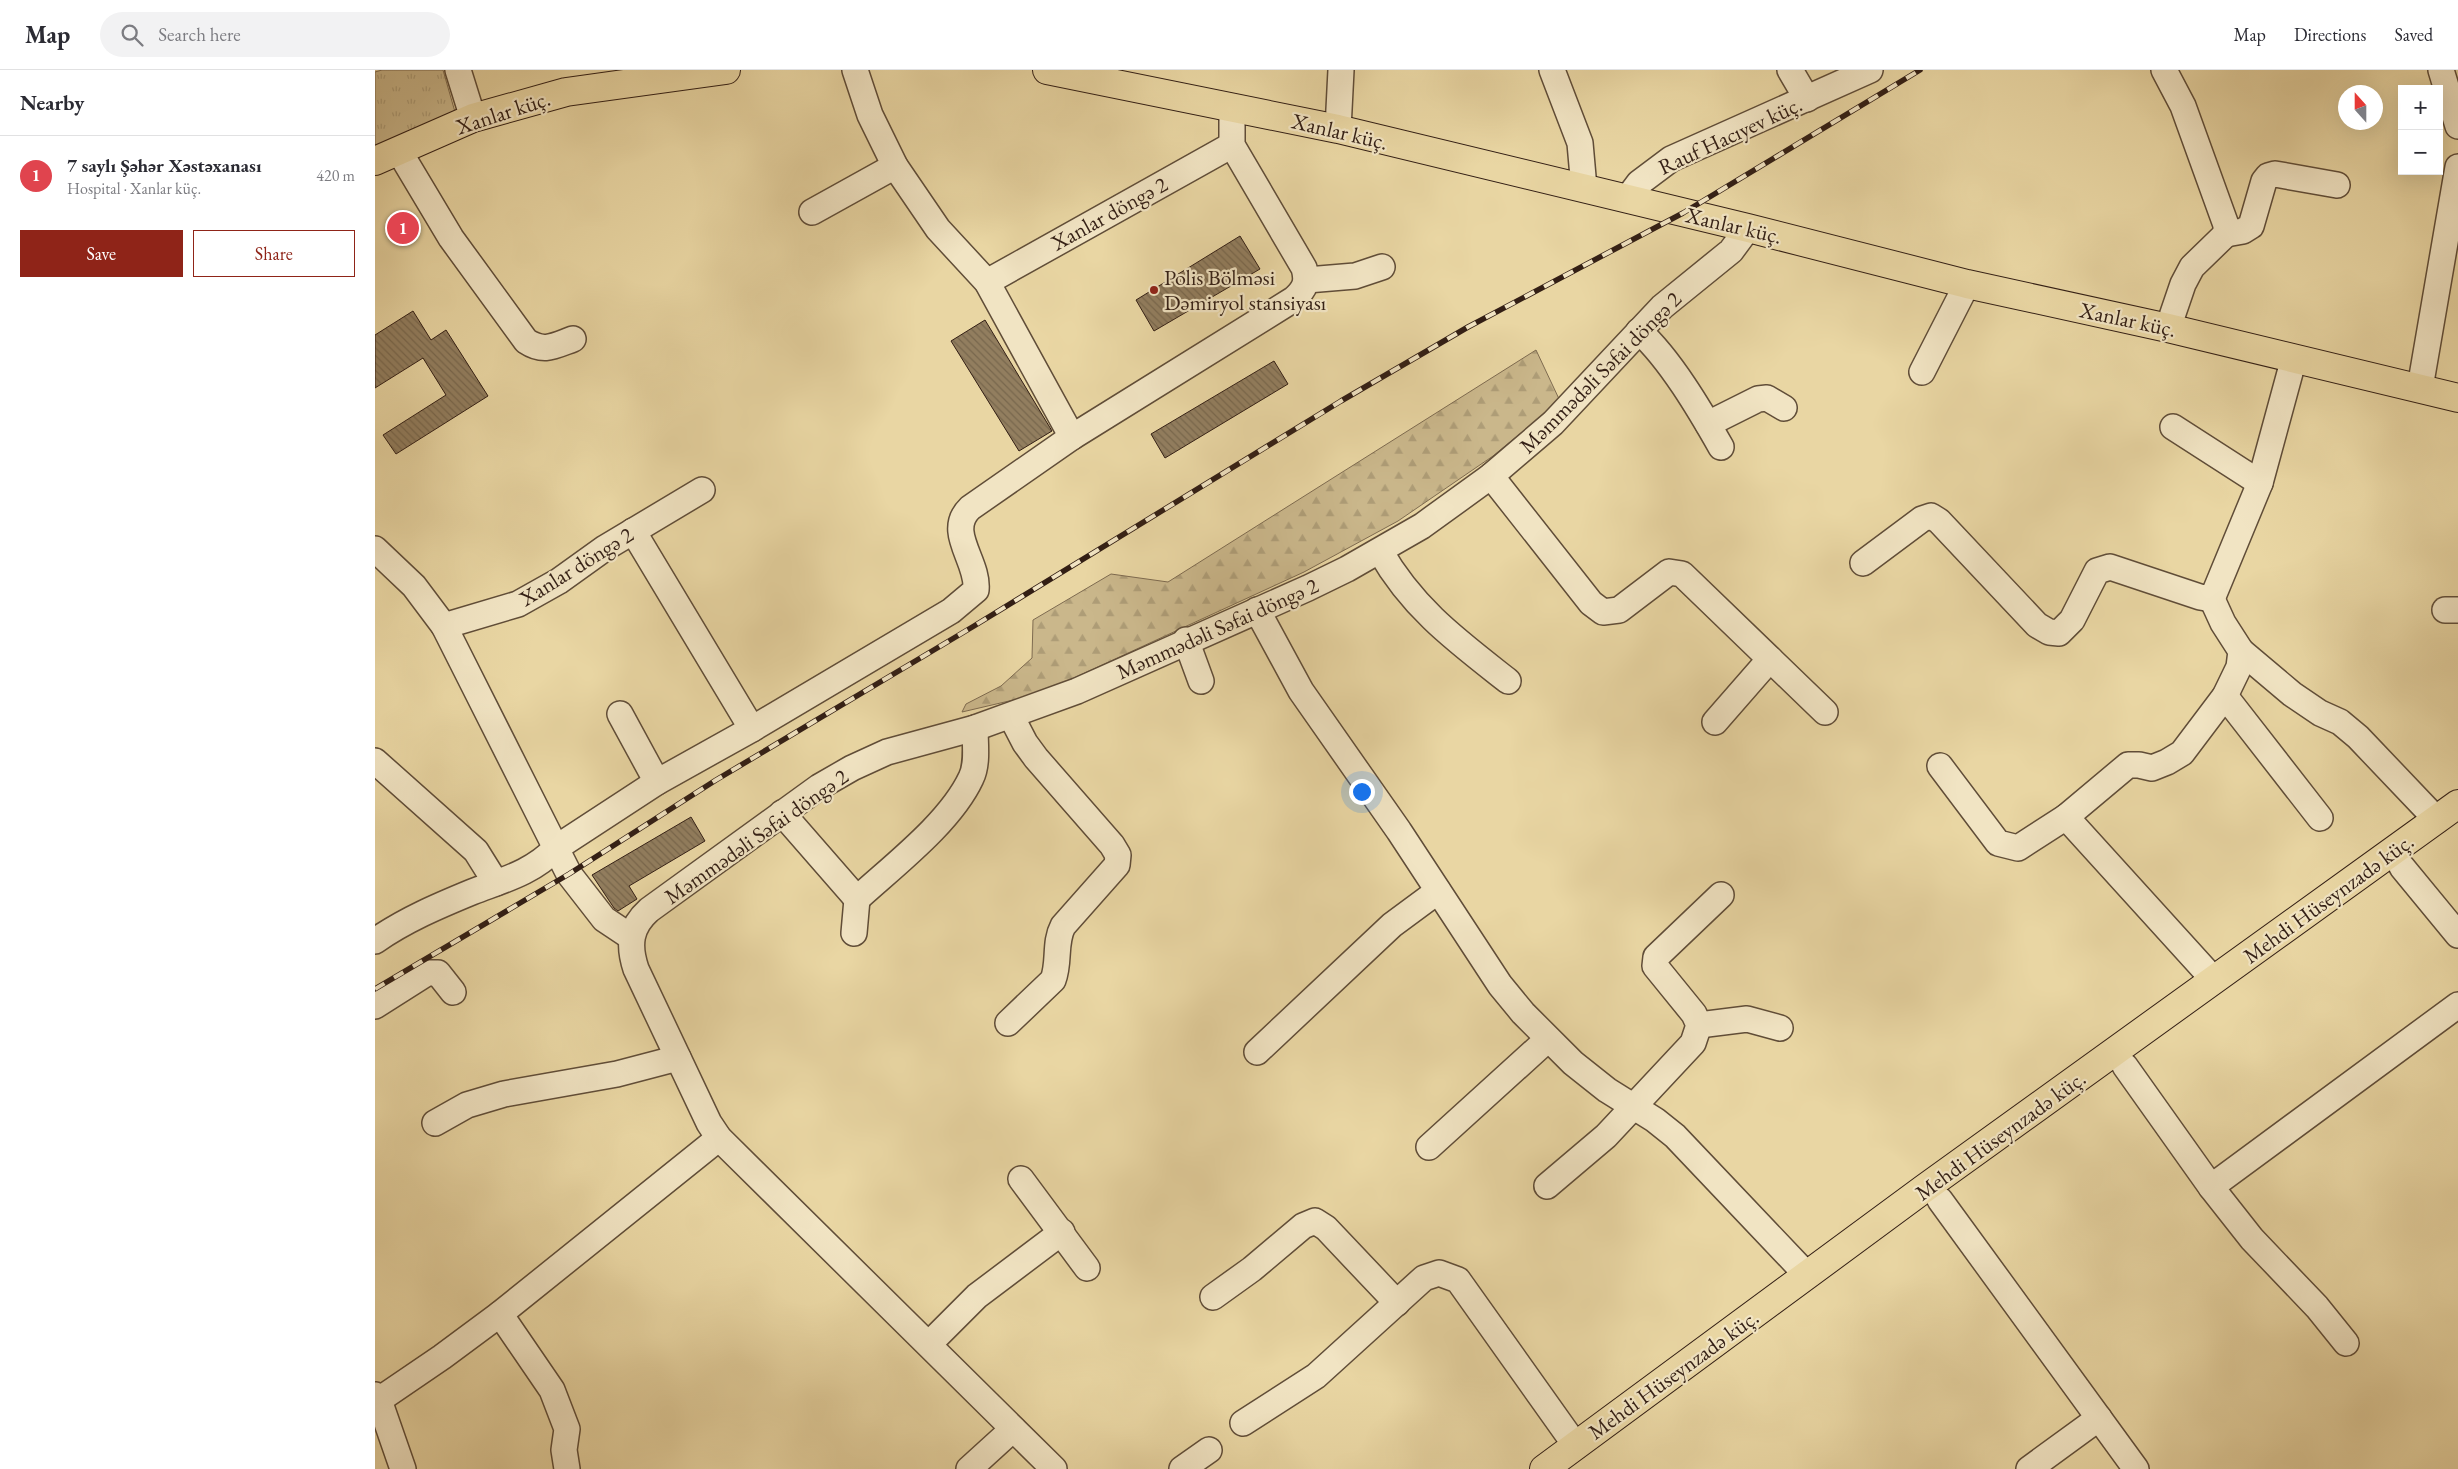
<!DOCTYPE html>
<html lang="en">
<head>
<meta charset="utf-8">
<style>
  body { margin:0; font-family:"EB Garamond",serif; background:#f2f2f3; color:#2b2b33 }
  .controls { position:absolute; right:15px; top:15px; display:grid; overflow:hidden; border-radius:0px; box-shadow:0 5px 20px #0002 }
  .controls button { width:45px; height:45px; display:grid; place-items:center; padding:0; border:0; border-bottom:1px solid #e1e1e2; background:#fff; color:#2b2b33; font:25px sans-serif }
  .compass { position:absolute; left:1963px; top:15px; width:45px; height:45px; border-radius:50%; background:#fff; box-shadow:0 5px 20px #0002; rotate:339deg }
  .you { position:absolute; left:986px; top:721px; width:18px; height:18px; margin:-12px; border:4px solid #fff; border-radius:50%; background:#1a73e8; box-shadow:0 0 0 8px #1a73e833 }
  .badge { display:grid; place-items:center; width:32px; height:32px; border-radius:50%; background:#8f2418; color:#fff; font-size:16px; font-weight:700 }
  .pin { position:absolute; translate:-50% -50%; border:2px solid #fff; box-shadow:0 1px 5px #0006 }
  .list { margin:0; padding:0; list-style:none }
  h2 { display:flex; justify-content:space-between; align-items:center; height:65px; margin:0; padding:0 20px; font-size:21px }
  h2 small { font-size:16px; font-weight:400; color:#7c7c81 }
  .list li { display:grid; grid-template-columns:32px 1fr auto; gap:15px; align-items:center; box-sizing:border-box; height:80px; padding:0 20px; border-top:1px solid #e1e1e2 }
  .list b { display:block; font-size:19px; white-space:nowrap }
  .list p { margin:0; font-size:16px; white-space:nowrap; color:#7c7c81 }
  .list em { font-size:16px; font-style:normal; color:#7c7c81 }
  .actions { display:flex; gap:10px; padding:15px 20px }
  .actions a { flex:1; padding:11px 0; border:1px solid #8f2418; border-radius:0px; text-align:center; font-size:18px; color:#8f2418 }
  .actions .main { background:#8f2418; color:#fff }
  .icon { flex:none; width:28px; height:28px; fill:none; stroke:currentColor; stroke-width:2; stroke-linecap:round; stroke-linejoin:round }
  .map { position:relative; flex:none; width:2083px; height:1399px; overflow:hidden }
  header { display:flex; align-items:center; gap:30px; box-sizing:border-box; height:70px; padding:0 25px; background:#fff; border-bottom:1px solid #e1e1e2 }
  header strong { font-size:24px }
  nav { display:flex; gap:28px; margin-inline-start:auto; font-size:18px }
  .search { width:350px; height:45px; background:#f2f2f3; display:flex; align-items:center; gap:12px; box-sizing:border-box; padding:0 18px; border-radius:28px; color:#7c7c81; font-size:19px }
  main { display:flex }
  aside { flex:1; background:#fff }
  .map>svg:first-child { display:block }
  .grass { fill:url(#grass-tufts); stroke:#7e6b50 }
  .forest { fill:url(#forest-firs); stroke:#7e6b50 }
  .building { fill:url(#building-back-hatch); stroke:#331f15 }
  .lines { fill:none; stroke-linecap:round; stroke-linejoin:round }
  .minor-casing { stroke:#604d38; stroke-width:28 }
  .major-casing { stroke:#331f15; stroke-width:30 }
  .minor { stroke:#f1e4c3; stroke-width:25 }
  .major { stroke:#e9d6a3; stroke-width:28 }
  .rail-casing { stroke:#331f15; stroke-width:5.5 }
  .rail { stroke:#f1e4c3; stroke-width:4; stroke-dasharray:11; stroke-linecap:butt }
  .poi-dot { fill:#8f2418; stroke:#f1e4c3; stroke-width:2 }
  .labels { text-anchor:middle; stroke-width:4.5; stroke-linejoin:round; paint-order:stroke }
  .street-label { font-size:22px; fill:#331f15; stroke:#f1e4c3 }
  .poi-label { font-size:22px; fill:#331f15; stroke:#f1e4c3; text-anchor:start }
</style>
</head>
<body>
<header>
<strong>Map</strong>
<div class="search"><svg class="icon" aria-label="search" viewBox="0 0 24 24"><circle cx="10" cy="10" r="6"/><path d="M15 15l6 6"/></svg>Search here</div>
<nav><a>Map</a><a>Directions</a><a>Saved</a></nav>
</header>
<main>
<aside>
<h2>Nearby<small></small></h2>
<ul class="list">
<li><span class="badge" style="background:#e0444e">1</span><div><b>7 saylı Şəhər Xəstəxanası</b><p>Hospital · Xanlar küç.</p></div><em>420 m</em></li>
</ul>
<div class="actions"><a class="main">Save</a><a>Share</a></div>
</aside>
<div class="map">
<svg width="2083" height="1399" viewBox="0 0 2083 1399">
  <defs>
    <pattern id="grass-tufts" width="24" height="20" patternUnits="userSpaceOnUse" patternTransform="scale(1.25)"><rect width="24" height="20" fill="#cab78b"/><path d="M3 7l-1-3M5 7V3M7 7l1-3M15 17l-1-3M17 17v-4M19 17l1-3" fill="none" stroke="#ae9d77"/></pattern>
    <pattern id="forest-firs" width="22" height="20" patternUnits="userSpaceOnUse" patternTransform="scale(1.25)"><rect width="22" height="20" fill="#cab78b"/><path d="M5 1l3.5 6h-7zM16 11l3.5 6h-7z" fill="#ae9d77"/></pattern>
    <pattern id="building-back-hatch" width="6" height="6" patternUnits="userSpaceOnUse" patternTransform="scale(1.25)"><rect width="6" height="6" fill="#927e5f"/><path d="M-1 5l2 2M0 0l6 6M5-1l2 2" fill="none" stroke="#78674d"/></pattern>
  </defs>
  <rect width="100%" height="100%" fill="#e9d6a3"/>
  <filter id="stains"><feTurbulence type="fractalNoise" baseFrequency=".004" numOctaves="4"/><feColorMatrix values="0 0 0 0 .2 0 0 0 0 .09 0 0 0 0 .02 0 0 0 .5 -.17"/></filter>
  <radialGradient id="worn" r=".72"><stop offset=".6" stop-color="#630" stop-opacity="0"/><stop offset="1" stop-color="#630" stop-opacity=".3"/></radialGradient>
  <!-- grass -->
  <polygon class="grass" points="7,0 68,0 80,42 0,79 0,2"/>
  <!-- forest -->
  <polygon class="forest" points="1161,280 1185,331 1118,386 1023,451 929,502 664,624 587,642 591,634 626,616 657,588 658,550 736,504 793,512"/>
  <!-- building -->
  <g class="building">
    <polygon points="865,166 885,199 779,261 761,230"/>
    <polygon points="38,241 56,270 71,260 113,326 21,384 8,365 71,325 48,288 0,318 0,265"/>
    <polygon points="610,250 677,361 644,381 576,271"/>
    <polygon points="899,291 913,314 790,388 776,364"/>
    <polygon points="316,747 330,771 254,816 262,829 243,841 239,838 217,805"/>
  </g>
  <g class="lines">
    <defs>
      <g id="minor">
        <polyline points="83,0 98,48"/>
        <polyline points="480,0 495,45 520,96 563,159 612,212 697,367"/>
        <polyline points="1177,0 1205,73 1209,118"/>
        <polyline points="1415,0 1432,29"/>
        <polyline points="1789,0 1808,36 1851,155 1851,164 1817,197 1808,214 1793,258"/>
        <polyline points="2066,0 2083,56"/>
        <polyline points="963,59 966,0"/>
        <path d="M24 81 76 168 151 271C169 283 179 276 198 269"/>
        <polyline points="1252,129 1264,113 1296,89 1495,0"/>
        <polyline points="437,142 520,96"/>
        <polyline points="1851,164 1868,161 1876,156 1889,111 1893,106 1900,104 1962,115"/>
        <polyline points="932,210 980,206 1007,197"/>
        <polyline points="612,212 857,75"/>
        <path d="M1264 261C1295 289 1325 340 1346 377"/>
        <polyline points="1547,302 1592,214"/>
        <polyline points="2045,318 2083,97"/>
        <polyline points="1333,354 1383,329 1392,328 1409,338"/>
        <polyline points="1798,357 1885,413"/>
        <polyline points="1116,406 1216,533 1228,542 1244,540 1294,502 1307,504 1450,642"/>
        <polyline points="258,461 377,659"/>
        <polyline points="0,479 39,516 69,556 194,804 229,849 256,867"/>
        <path d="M1005 481C1038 539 1082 571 1133 611"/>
        <polyline points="1488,493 1547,449 1556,446 1564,451 1662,555 1674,562 1684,563 1697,550 1722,501 1735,497 1825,527 1837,529 1885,413 1919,288"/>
        <polyline points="882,540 926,621 1024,761 1125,915 1148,943 1198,993 1232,1020 1280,1050 1300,1066 1432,1205"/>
        <polyline points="2070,540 2083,540"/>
        <polyline points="69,556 143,534 184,511 230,478 327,420"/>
        <polyline points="811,570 826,611"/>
        <polyline points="1866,581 1917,624 1945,643 1965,652 1983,667 2062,750"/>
        <polyline points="1850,626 1945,748"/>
        <polyline points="245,644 282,712"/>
        <polyline points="1340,652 1395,589"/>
        <polyline points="0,691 101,781 121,813"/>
        <polyline points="1565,696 1623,773 1643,778 1691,747 1753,695 1764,695 1777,698 1792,692 1807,683 1850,626 1864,597 1866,581 1848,553 1837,529"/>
        <path d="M407 743 482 829C518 796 575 753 596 708 603 694 600 674 600 658"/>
        <polyline points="1691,747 1839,910"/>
        <polyline points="2027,797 2083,865"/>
        <polyline points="479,863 482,829"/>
        <path d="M0 871C30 850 63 836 97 822 128 810 157 803 181 778L282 712 377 659 576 541 601 520C604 491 570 462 595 438L697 367 919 229C930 219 933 212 929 198L857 75V37"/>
        <polyline points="0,936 52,903 63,903 78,922"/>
        <path d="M633 953 678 910C685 892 679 873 688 856L742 795 743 785 737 775 661 688 650 673 636 646"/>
        <polyline points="1324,955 1372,949 1405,958"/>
        <polyline points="882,982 1017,855 1063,821"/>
        <polyline points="1750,996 1836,1117 1877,1169 1942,1237 1971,1273"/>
        <polyline points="60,1053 92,1035 129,1024 242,1004 303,988"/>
        <polyline points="1054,1077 1173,969"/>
        <polyline points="646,1109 712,1198"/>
        <polyline points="1172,1116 1231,1066 1318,973 1324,955 1319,944 1280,896 1281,887 1346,825"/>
        <polyline points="1836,1117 2083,935"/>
        <polyline points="1565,1130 1761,1399"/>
        <polyline points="838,1227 877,1199 928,1156 940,1151 951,1158 1022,1233"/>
        <polyline points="125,1244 177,1320 192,1359 189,1380 192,1399"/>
        <polyline points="554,1274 602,1226 687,1162"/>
        <polyline points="0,1325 4,1330 28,1399"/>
        <polyline points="4,1330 67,1287 125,1244 344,1068"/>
        <polyline points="868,1353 941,1306 1049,1208 1064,1203 1083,1210 1201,1376"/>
        <polyline points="594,1399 638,1359"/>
        <path d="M679 1399 344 1068 334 1053 261 899C253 875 255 857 274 840L444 717 477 698 512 682 600 658 702 621 933 518 972 499 1047 456 1116 406 1178 353 1287 237 1356 181 1373 158"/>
        <polyline points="807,1399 834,1380"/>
        <polyline points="1654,1399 1724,1348"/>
      </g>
      <g id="major">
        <polyline points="672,0 963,59 1373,158 1592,214 1793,258 2083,328"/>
        <polyline points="0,91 98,48 191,22 351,0"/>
        <polyline points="1169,1399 1550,1118 2083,734"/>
      </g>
    </defs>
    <!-- minor casing -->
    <use href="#minor" class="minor-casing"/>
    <!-- major casing -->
    <use href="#major" class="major-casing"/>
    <!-- minor -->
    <use href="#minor" class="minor"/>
    <!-- major -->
    <use href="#major" class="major"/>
    <defs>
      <polyline id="rail" points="0,919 194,804 341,710 599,556 966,331 1093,257 1308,143 1545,0"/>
    </defs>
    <!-- rail casing -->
    <use href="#rail" class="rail-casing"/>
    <!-- rail -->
    <use href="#rail" class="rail"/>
  </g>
  <!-- markers -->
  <circle class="poi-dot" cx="779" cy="220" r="5"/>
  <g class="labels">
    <!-- street labels -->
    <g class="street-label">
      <text transform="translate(128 42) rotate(-18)" y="8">Xanlar küç.</text>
      <text transform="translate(965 61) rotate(13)" y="8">Xanlar küç.</text>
      <text transform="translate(1355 65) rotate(-25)" y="8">Rauf Hacıyev küç.</text>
      <text transform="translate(734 143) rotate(-29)" y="8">Xanlar döngə 2</text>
      <text transform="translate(1359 155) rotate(13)" y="8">Xanlar küç.</text>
      <text transform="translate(1753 249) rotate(12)" y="8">Xanlar küç.</text>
      <text transform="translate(1225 302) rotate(-45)" y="8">Məmmədəli Səfai döngə 2</text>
      <text transform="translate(201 496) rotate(-32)" y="8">Xanlar döngə 2</text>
      <text transform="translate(842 558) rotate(-24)" y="8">Məmmədəli Səfai döngə 2</text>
      <text transform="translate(381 766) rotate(-35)" y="8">Məmmədəli Səfai döngə 2</text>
      <text transform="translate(1953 828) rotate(-36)" y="8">Mehdi Hüseynzadə küç.</text>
      <text transform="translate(1625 1065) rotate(-36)" y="8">Mehdi Hüseynzadə küç.</text>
      <text transform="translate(1298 1304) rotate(-36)" y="8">Mehdi Hüseynzadə küç.</text>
    </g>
    <!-- poi labels -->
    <g class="poi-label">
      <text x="789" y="215">Polis Bölməsi<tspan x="789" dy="25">Dəmiryol stansiyası</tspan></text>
    </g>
  </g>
  <rect width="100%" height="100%" filter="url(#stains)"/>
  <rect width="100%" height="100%" fill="url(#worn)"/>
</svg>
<div class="controls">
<button>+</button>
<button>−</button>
</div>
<svg class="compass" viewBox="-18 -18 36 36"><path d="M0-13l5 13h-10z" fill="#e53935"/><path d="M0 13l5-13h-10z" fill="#7c7c81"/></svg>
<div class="you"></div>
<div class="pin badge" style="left:28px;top:158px;background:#e0444e">1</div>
</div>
</main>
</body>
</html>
